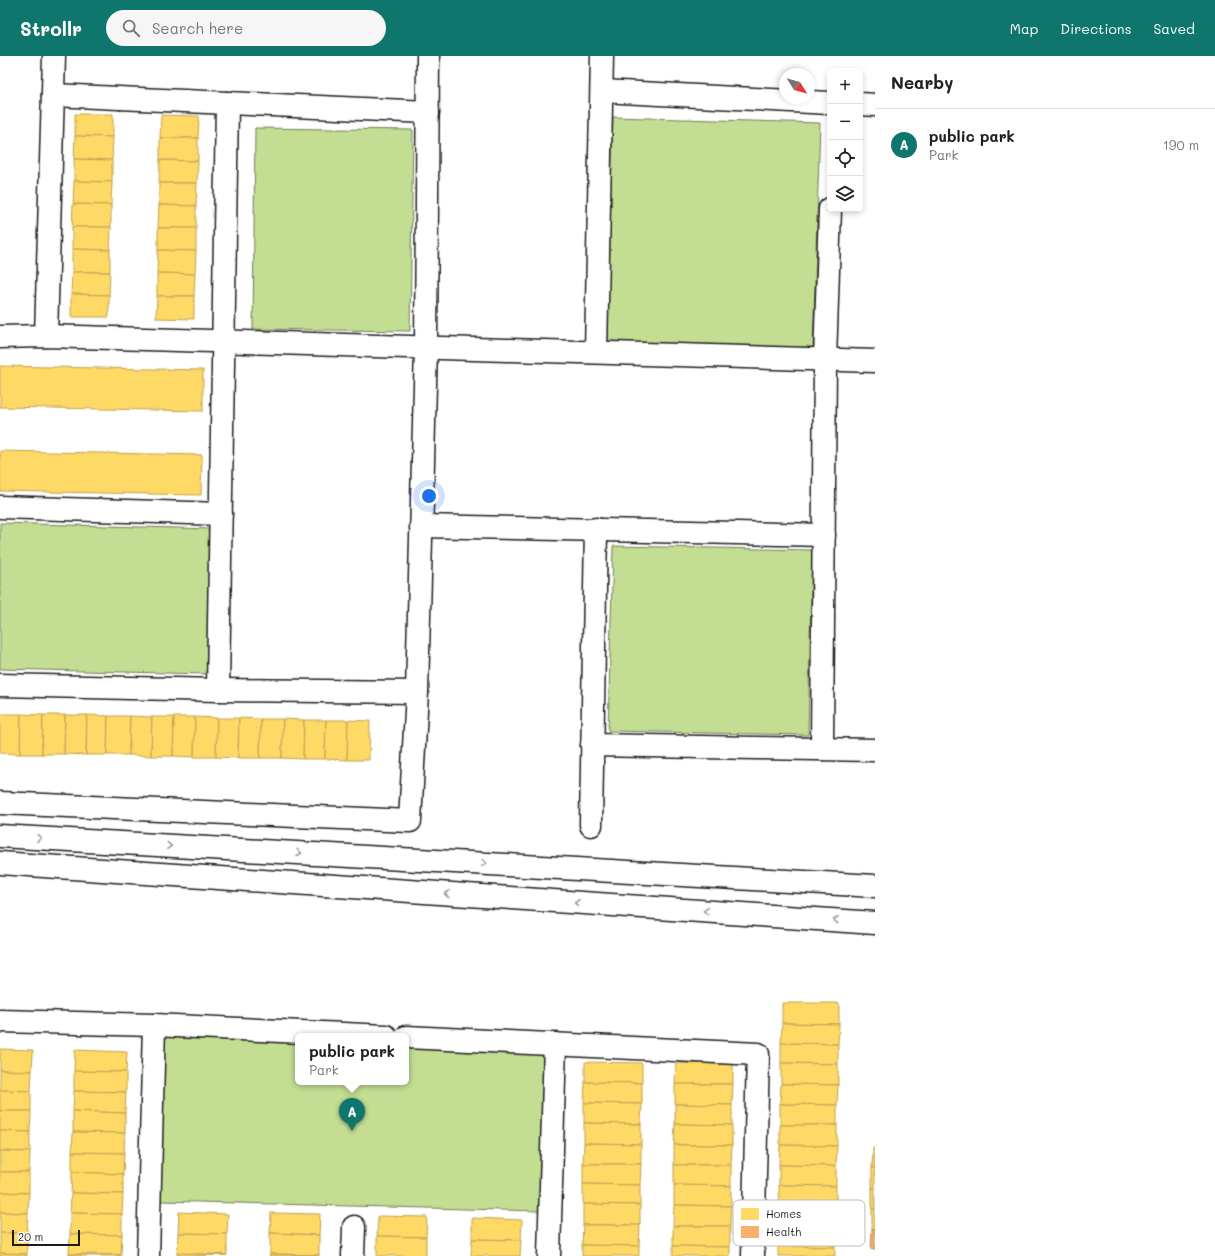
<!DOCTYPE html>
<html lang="en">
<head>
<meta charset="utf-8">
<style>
  body { margin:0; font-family:Mali,sans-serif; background:#f6f6f6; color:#202124 }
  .controls { position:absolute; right:12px; top:12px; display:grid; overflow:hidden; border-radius:6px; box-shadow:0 2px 6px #0003 }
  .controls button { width:36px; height:36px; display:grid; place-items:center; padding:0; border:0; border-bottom:1px solid #e0e0e0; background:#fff; color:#202124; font:20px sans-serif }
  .compass { position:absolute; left:779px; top:12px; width:36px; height:36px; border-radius:50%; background:#fff; box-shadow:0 2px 6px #0003; rotate:127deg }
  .scale { position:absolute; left:12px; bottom:10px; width:68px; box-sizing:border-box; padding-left:4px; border:2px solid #1c1c1c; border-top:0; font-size:11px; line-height:14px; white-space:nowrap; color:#1c1c1c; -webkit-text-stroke:3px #fff; paint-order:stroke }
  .you { position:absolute; left:429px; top:440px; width:14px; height:14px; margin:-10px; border:3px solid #fff; border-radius:50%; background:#1a73e8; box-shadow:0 0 0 6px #1a73e833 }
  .badge { display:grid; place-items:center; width:26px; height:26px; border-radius:50%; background:#0f766e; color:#fff; font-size:13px; font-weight:700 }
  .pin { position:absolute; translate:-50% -33px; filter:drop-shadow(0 1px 2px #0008) }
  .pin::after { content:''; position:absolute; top:21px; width:14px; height:12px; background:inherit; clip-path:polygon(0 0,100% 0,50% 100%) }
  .popup { position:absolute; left:295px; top:977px; width:114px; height:52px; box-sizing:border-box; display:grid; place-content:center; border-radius:6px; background:#fff; filter:drop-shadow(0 1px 3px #0005); font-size:13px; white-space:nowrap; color:#757577 }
  .popup b { font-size:15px; color:#202124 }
  .popup::after { content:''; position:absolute; left:50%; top:100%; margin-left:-8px; border:8px solid transparent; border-top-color:#fff }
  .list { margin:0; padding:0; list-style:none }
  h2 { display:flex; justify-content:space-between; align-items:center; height:52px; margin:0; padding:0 16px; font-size:17px }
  h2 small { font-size:13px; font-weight:400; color:#757577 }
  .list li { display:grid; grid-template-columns:26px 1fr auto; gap:12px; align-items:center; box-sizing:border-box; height:72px; padding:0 16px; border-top:1px solid #e0e0e0 }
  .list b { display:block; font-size:15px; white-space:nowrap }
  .list p { margin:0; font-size:13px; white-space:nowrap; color:#757577 }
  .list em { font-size:13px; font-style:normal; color:#757577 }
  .icon { flex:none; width:22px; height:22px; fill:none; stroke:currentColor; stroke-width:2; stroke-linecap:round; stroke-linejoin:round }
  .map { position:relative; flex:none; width:875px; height:1200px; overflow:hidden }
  header { display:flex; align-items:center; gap:24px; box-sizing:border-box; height:56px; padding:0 20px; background:#0f766e; color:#fff }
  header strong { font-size:19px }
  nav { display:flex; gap:22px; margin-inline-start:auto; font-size:14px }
  .search { width:280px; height:36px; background:#f6f6f6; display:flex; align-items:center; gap:10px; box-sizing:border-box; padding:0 14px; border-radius:22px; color:#757577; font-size:15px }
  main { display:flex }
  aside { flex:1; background:#fff }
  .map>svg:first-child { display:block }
  .green { fill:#c3dd93; stroke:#707c58 }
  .homes { fill:#ffd966; stroke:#bba050 }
  .health { fill:#f6b26b; stroke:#b58553 }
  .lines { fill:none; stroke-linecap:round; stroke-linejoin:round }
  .minor-casing { stroke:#1c1c1c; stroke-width:25 }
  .secondary-casing { stroke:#1c1c1c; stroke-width:25 }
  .minor { stroke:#fff; stroke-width:22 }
  .secondary { stroke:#fff; stroke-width:22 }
  .oneway { stroke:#999 }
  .key { fill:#fff; stroke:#bbb; stroke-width:1 }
  .key-label { font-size:11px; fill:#1c1c1c }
</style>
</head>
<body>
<header>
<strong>Strollr</strong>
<div class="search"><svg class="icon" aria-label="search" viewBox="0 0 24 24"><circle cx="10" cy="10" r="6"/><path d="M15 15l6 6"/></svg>Search here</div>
<nav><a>Map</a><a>Directions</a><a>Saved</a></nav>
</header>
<main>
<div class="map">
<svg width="875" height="1200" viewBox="0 0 875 1200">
  <rect width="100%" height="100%" fill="#fff"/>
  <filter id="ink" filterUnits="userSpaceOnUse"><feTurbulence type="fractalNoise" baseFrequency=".025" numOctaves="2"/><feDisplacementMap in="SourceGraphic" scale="8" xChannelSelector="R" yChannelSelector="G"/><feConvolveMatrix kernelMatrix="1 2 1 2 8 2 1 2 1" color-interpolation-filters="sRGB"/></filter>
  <g filter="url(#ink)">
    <!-- green -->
    <g class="green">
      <polygon points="613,61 820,67 813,292 607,287"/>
      <polygon points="255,72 413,74 410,275 253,273"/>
      <polygon points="0,467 212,473 207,618 0,613"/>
      <polygon points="613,490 812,494 808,679 608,675"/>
      <polygon points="163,975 298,983 298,1026 406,1026 406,989 545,997 540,1155 160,1145"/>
    </g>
    <!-- homes -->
    <g class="homes">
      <polygon points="75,58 113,58 113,81 75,80"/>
      <polygon points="161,59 199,60 198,82 160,82"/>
      <polygon points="75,80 113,81 112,104 74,103"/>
      <polygon points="160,82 198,82 198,105 160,104"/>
      <polygon points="74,103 112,104 112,126 74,125"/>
      <polygon points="160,104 198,105 197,127 159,127"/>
      <polygon points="74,125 112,126 111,149 73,148"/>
      <polygon points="159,127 197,127 196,150 159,149"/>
      <polygon points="73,148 111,149 111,171 72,171"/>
      <polygon points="159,149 196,150 196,172 158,172"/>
      <polygon points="72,171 111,171 110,194 72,193"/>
      <polygon points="158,172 196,172 196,195 158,194"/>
      <polygon points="72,193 110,194 110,216 72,216"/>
      <polygon points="158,194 196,195 195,218 157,217"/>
      <polygon points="72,216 110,216 109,239 71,238"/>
      <polygon points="157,217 195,218 194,240 157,240"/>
      <polygon points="71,238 109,239 109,261 71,261"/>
      <polygon points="157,240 194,240 194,263 156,262"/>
      <polygon points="0,310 203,314 203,355 0,351"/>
      <polygon points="0,395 202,399 201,439 0,435"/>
      <polygon points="0,658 21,658 20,698 0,697"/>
      <polygon points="21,658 43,659 42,698 20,698"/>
      <polygon points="43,659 65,659 64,698 42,698"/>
      <polygon points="65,659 87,659 86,699 64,698"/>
      <polygon points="87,659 108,660 107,699 86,699"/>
      <polygon points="108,660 130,660 129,699 107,699"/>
      <polygon points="130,660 152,661 151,700 129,699"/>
      <polygon points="152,661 174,661 173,700 151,700"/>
      <polygon points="174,661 195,661 194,701 173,700"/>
      <polygon points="195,661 217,662 216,701 194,701"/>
      <polygon points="217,662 239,662 238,702 216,701"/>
      <polygon points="239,662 261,663 260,702 238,702"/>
      <polygon points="261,663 283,663 282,702 260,702"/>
      <polygon points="283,663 304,664 303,703 282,702"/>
      <polygon points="304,664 326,664 325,703 303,703"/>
      <polygon points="326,664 348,664 347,704 325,703"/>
      <polygon points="348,664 370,665 369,704 347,704"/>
      <polygon points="782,947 839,947 839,968 782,967"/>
      <polygon points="782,967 839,968 838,988 781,987"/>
      <polygon points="781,987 838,988 838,1008 781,1007"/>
      <polygon points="0,993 33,994 32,1015 0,1014"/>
      <polygon points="75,994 127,996 126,1016 74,1015"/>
      <polygon points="585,1006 642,1007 642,1027 585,1026"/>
      <polygon points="676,1007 733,1008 733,1028 675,1028"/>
      <polygon points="781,1007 838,1008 838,1029 781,1028"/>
      <polygon points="0,1014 32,1015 31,1035 0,1034"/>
      <polygon points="74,1015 126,1016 126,1036 74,1035"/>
      <polygon points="585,1026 642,1027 642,1048 584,1047"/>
      <polygon points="675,1028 733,1028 732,1049 675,1048"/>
      <polygon points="781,1028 838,1029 837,1049 780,1048"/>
      <polygon points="0,1034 31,1035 31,1055 0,1055"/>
      <polygon points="74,1035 126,1036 125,1057 73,1055"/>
      <polygon points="584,1047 642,1048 641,1068 584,1067"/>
      <polygon points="675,1048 732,1049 732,1069 675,1068"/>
      <polygon points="780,1048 837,1049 837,1069 780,1069"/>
      <polygon points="0,1055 31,1055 30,1076 0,1075"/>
      <polygon points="73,1055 125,1057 125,1077 73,1076"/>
      <polygon points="584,1067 641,1068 641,1088 584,1087"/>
      <polygon points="675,1068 732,1069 732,1089 674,1089"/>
      <polygon points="780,1069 837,1069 837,1090 780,1089"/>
      <polygon points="0,1075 30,1076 30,1096 0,1095"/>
      <polygon points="73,1076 125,1077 124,1097 72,1096"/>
      <polygon points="584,1087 641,1088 641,1108 583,1108"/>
      <polygon points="674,1089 732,1089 731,1109 674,1109"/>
      <polygon points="780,1089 837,1090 836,1110 779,1109"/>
      <polygon points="873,1092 875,1092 875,1112 872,1112"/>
      <polygon points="0,1095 30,1096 29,1116 0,1116"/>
      <polygon points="72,1096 124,1097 123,1118 72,1116"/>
      <polygon points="583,1108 641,1108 640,1129 583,1128"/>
      <polygon points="674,1109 731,1109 731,1130 674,1129"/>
      <polygon points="779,1109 836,1110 836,1130 779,1129"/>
      <rect x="872" y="1112" width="3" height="20"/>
      <polygon points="0,1116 29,1116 29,1137 0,1136"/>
      <polygon points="72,1116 123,1118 123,1138 71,1137"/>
      <polygon points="583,1128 640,1129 640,1149 583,1148"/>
      <polygon points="674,1129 731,1130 731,1150 674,1149"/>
      <polygon points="779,1129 836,1130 836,1150 779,1150"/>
      <rect x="872" y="1132" width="3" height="21"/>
      <polygon points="0,1136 29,1137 28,1157 0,1156"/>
      <polygon points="71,1137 123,1138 122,1158 70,1157"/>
      <polygon points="583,1148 640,1149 640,1169 583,1169"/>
      <polygon points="674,1149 731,1150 730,1170 673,1170"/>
      <polygon points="779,1150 836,1150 836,1171 778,1170"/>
      <rect x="872" y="1153" width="3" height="20"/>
      <polygon points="0,1156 28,1157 27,1177 0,1177"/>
      <polygon points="179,1156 228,1158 227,1178 178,1177"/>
      <polygon points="70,1157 122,1158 122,1179 70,1178"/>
      <polygon points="271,1157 320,1158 319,1179 270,1177"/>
      <polygon points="378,1160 427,1161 426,1181 377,1180"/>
      <polygon points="472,1162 522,1164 521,1184 472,1183"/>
      <polygon points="583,1169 640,1169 639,1190 582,1189"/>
      <polygon points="673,1170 730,1170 730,1191 673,1190"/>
      <polygon points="778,1170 836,1171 835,1191 778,1190"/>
      <polygon points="0,1177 27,1177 27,1198 0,1197"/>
      <polygon points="178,1177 227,1178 227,1199 177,1197"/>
      <polygon points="270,1177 319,1179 319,1199 270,1198"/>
      <polygon points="70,1178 122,1179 121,1199 69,1198"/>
      <polygon points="377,1180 426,1181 426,1200 377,1200"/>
      <polygon points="472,1183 521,1184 520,1200 471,1200"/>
      <polygon points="582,1189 639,1190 639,1200 582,1200"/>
      <polygon points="673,1190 730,1191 730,1200 673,1200"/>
      <polygon points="778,1190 835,1191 835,1200 778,1200"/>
      <polygon points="0,1197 27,1198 27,1200 0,1200"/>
      <polygon points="177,1197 227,1199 177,1200"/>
      <polygon points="69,1198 121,1199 121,1200 69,1200"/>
      <polygon points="270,1198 319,1199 319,1200 269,1200"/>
    </g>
    <!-- health -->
    <polygon class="health" points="872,1173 875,1173 875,1193 871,1193"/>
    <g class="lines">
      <defs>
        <g id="minor">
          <polyline points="602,35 830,47"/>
          <polyline points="53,39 428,56"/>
          <polyline points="860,48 875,49"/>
          <polyline points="46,280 54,0"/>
          <polyline points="0,281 46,280 875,305"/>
          <polyline points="596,296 602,0"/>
          <polyline points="0,451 221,458"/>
          <polyline points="421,470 824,479"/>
          <polyline points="0,629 218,634 417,636"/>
          <polyline points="218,634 227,47"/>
          <polyline points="592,689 875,694"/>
          <polyline points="822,693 825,304 830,153"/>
          <polyline points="0,747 410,765 417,636 426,291 428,0"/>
          <polyline points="591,769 596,473"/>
          <polyline points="0,965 154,969 386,980"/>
          <polyline points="406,981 758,998 753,1200"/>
          <polyline points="148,1200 154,969"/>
          <polyline points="353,1200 354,1171"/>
          <polyline points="549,1200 555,988"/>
        </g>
        <g id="secondary">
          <polyline points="0,780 875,830"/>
          <polyline points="0,807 875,867"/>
        </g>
      </defs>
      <!-- minor casing -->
      <use href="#minor" class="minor-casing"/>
      <!-- secondary casing -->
      <use href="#secondary" class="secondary-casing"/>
      <!-- minor -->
      <use href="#minor" class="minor"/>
      <!-- secondary -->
      <use href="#secondary" class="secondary"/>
    </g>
    <!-- one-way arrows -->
    <defs><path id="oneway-chevron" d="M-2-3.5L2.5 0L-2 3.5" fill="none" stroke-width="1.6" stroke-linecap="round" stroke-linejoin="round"/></defs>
    <g class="oneway">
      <use href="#oneway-chevron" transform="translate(39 782) rotate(3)"/>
      <use href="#oneway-chevron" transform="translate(169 790) rotate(3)"/>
      <use href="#oneway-chevron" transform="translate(299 797) rotate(3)"/>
      <use href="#oneway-chevron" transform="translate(484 807) rotate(3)"/>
      <use href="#oneway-chevron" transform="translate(447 838) rotate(-176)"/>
      <use href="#oneway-chevron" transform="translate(577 847) rotate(-176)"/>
      <use href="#oneway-chevron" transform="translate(706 855) rotate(-176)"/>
      <use href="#oneway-chevron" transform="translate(836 864) rotate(-176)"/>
    </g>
  </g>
  <!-- legend -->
  <rect x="733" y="1144" width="132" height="46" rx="6" class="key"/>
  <rect x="741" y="1152" width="18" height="12" fill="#ffd966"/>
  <rect x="741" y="1170" width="18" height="12" fill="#f6b26b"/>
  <g class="key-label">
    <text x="766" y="1162">Homes</text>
    <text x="766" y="1180">Health</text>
  </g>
</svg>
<div class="controls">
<button>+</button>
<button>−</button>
<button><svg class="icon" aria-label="locate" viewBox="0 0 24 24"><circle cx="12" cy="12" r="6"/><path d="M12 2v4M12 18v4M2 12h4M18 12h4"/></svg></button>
<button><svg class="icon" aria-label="layers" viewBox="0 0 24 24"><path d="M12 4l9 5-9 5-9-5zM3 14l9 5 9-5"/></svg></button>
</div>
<svg class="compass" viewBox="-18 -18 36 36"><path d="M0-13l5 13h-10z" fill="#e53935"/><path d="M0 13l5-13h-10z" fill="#757577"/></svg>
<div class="scale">20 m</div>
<div class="you"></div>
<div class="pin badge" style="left:352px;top:1075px">A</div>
<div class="popup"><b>public park</b>Park</div>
</div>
<aside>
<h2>Nearby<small></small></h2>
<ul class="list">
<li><span class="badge">A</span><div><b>public park</b><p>Park</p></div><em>190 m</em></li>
</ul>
</aside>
</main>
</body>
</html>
